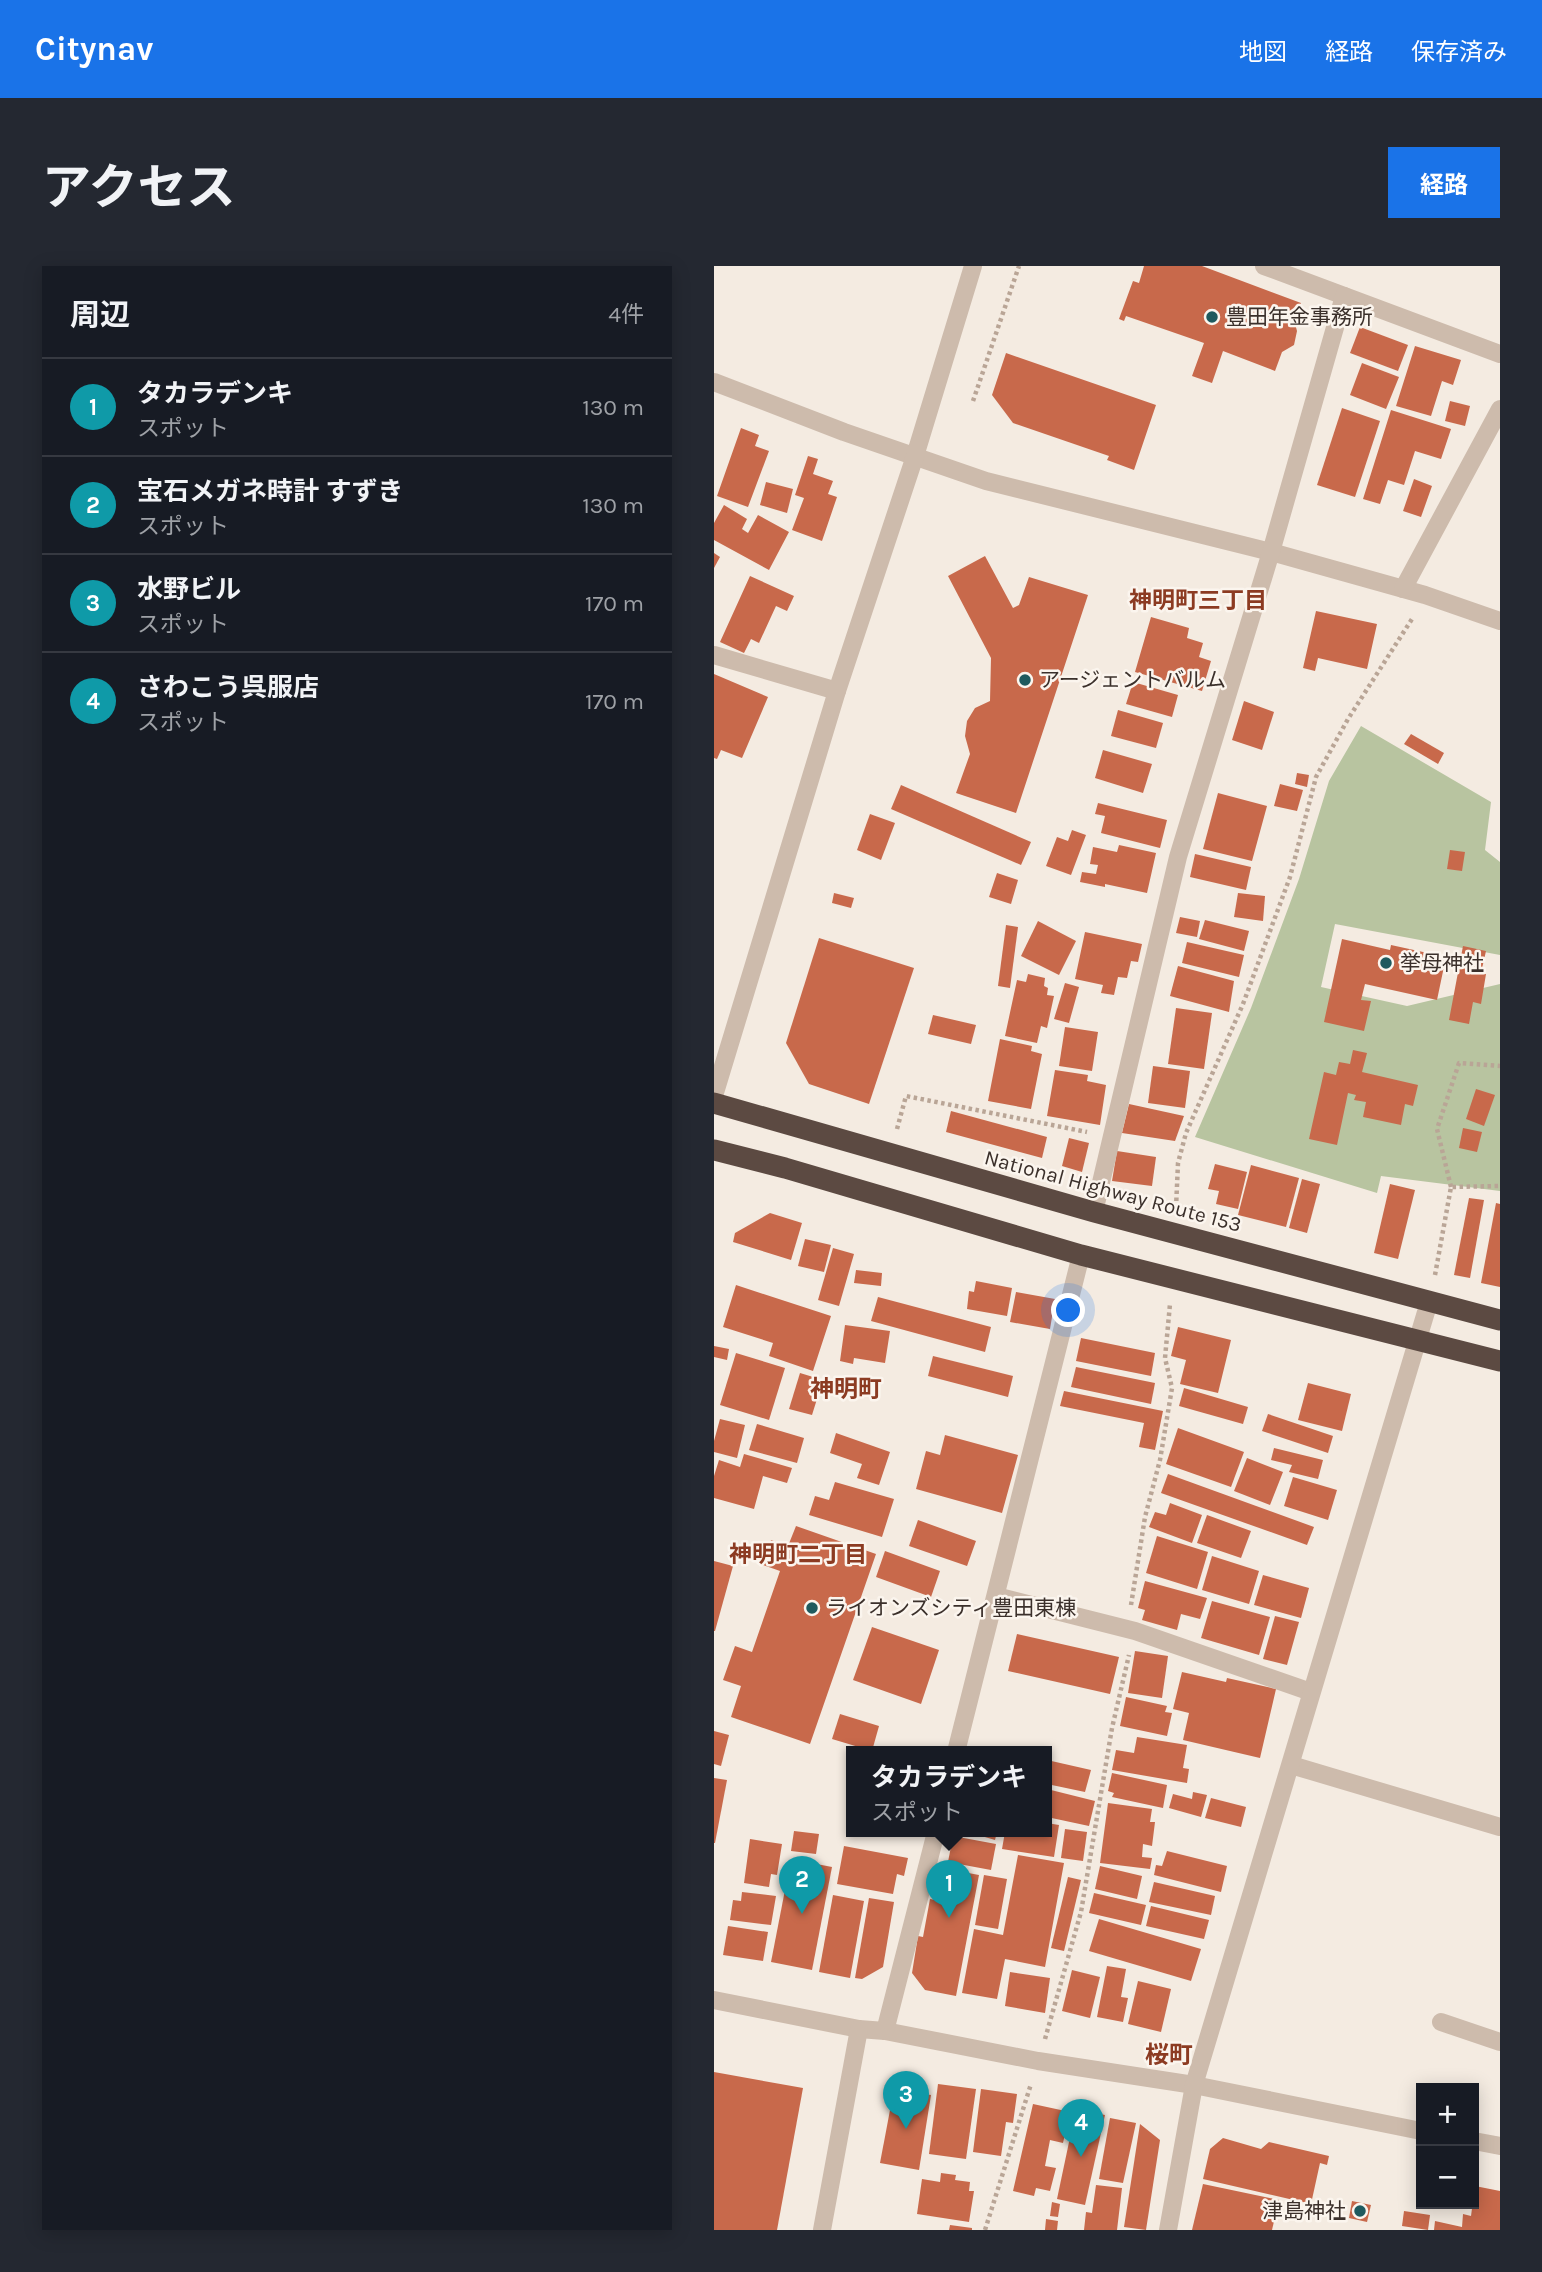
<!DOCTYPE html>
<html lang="ja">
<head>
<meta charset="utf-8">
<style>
  body { margin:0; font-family:Karla,"Noto Sans JP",sans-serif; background:#242831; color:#f1f3f6 }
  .controls { position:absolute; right:21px; bottom:21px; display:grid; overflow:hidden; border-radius:0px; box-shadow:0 4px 18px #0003 }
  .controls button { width:63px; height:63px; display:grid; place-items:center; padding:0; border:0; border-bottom:2px solid #363941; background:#171b24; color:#f1f3f6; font:35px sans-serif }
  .you { position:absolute; left:355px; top:1045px; width:24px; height:24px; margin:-18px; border:5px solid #fff; border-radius:50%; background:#1a73e8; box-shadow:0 0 0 10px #1a73e833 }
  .badge { display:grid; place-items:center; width:46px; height:46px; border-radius:50%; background:#1a73e8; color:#fff; font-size:23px; font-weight:700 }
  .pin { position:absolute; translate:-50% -58px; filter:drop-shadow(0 2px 4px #0008) }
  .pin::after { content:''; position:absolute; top:37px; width:24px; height:21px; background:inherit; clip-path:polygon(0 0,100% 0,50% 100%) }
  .popup { position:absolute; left:132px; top:1480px; width:206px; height:91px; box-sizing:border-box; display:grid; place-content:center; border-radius:0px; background:#171b24; filter:drop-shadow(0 2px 5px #0005); font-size:23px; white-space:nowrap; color:#9ea1a6 }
  .popup b { font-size:26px; color:#f1f3f6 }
  .popup::after { content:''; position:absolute; left:50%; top:100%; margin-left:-14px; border:14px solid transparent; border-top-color:#171b24 }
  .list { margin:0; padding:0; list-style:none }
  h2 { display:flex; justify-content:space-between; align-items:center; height:91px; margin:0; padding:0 28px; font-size:30px }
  h2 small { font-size:23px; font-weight:400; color:#9ea1a6 }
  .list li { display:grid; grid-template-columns:46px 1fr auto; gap:21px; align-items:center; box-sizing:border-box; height:98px; padding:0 28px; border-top:2px solid #363941 }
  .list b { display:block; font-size:26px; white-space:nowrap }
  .list p { margin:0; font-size:23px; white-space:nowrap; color:#9ea1a6 }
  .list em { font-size:23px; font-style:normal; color:#9ea1a6 }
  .map { position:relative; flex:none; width:786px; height:1964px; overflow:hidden; border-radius:0px }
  header { display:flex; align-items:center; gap:42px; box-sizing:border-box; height:98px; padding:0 35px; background:#1a73e8; color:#fff }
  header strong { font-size:33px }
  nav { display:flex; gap:38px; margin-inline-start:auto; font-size:24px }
  .intro { display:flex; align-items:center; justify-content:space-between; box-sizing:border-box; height:168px; padding:0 42px }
  h1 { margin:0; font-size:49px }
  .button { padding:18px 32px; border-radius:0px; background:#1a73e8; color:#fff; font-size:24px; font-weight:700 }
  main { display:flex; gap:42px; padding:0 42px }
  aside { flex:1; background:#171b24; border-radius:0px; box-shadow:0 4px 18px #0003 }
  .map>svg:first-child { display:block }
  .green { fill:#b8c4a0 }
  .building { fill:#c8694b }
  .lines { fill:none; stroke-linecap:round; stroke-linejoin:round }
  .path { stroke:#b9a596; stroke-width:4.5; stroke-dasharray:3.5 3.5; stroke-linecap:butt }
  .minor { stroke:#cdbbac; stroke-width:18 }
  .highway { stroke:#5c4a42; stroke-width:21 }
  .poi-dot { fill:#1f5a5e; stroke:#fbf5ee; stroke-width:2.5 }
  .labels { text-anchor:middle; stroke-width:5; stroke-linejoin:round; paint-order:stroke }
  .poi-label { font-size:21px; fill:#3b302b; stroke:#fbf5ee; text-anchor:start }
  .street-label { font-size:21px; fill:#3b302b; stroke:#fbf5ee }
  .neighbourhood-label { font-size:23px; font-weight:bold; fill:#8c3b22; stroke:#fbf5ee }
  .quarter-label { font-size:24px; font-weight:bold; fill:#8c3b22; stroke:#fbf5ee }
</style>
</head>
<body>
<header>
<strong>Citynav</strong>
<nav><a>地図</a><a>経路</a><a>保存済み</a></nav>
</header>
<div class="intro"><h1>アクセス</h1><a class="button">経路</a></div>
<main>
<aside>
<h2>周辺<small>4件</small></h2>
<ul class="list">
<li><span class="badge" style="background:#0f9aa8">1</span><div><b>タカラデンキ</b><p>スポット</p></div><em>130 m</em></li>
<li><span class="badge" style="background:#0f9aa8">2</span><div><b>宝石メガネ時計 すずき</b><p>スポット</p></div><em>130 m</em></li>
<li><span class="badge" style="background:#0f9aa8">3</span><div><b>水野ビル</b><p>スポット</p></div><em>170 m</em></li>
<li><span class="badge" style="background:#0f9aa8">4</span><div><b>さわこう呉服店</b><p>スポット</p></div><em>170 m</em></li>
</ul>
</aside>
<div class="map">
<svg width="786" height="1964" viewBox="0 0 786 1964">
  <rect width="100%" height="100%" fill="#f4ebe1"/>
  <!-- green -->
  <polygon class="green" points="647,460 777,536 771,584 786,596 786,689 621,658 607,721 693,740 786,718 786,925 667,910 663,927 481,871 537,742 585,613 615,515"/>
  <!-- building -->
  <g class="building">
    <polygon points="430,0 488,0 587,37 580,54 583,65 580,79 568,86 561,105 509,85 498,117 478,110 490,77 412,50 410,55 405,53 419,15 425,17"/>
    <polygon points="646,61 694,79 684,105 636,87"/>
    <polygon points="701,80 747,94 739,119 728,115 717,150 682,140"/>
    <polygon points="292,87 442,139 420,204 393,194 395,190 299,157 278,129"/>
    <polygon points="648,97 685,111 672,143 636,129"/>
    <polygon points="736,135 756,140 751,160 731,155"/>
    <polygon points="628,142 666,155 641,231 603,219"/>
    <polygon points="677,144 737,163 727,193 701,185 690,219 674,214 666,238 649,233"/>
    <polygon points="27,162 45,169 41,180 55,185 34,241 3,230"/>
    <polygon points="94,190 104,193 99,208 119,215 114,228 123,231 108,275 78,264 90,232 81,229"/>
    <polygon points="700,213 718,220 707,251 689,245"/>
    <polygon points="52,216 79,223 73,247 46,239"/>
    <polygon points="10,239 33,253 28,263 34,267 44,249 75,266 55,304 0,274 0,257"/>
    <polygon points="0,287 6,291 0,302"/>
    <polygon points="271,290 299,342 305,339 315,311 374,329 302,547 242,527 256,488 251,470 253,455 261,442 276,435 277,392 234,310"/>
    <polygon points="36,310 80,330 73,345 62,340 45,377 37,373 30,387 6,376"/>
    <polygon points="602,345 663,358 653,403 604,392 601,405 589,402"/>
    <polygon points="437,351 475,362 473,372 489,377 485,391 497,395 488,425 421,406"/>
    <polygon points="0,408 54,431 28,492 7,484 3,493 0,492"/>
    <polygon points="419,416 464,429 458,451 412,438"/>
    <polygon points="530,435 560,446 548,484 518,474"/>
    <polygon points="404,444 449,457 442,482 397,470"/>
    <polygon points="697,468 730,487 724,498 690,478"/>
    <polygon points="389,484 438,498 429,527 381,512"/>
    <polygon points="583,507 595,509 593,521 581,518"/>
    <polygon points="566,518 589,524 583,545 560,540"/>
    <polygon points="187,519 317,576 307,599 177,543"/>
    <polygon points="504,527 553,540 538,595 489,583"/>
    <polygon points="384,537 453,554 446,582 387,567 391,550 381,548"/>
    <polygon points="156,548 181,557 167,594 143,584"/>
    <polygon points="358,564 372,569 357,609 332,600 343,571 354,575"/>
    <polygon points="405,579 442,587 433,627 391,618 391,621 366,616 368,606 382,608 384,599 376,598 379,581 403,586"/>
    <polygon points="736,584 751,586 748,605 733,603"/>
    <polygon points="481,588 537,601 532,624 476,611"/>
    <polygon points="283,607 304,614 297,638 275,631"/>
    <polygon points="120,627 140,632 137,642 118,637"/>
    <polygon points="524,627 551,630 549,655 520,651"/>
    <polygon points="466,651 486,655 483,671 462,667"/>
    <polygon points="491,654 535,665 530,685 485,673"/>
    <polygon points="324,655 362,675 345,709 307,690"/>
    <polygon points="292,659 304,661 296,722 284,720"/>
    <polygon points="371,666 428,678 424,696 417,695 413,712 404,711 400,729 387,727 389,719 361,713"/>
    <polygon points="105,672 200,702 155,838 95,818 72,777"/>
    <polygon points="628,673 676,684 677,679 732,691 723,734 651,718 647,734 657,735 650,765 610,756"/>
    <polygon points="473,676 530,689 525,711 468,697"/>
    <polygon points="749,680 772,685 767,707 772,708 767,738 759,736 755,758 735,754"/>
    <polygon points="464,700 520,715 515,746 456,730"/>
    <polygon points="314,708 331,712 330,720 334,722 333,729 340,730 333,762 327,760 323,777 291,770 303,714 312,716"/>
    <polygon points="351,717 365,721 355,757 340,753"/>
    <polygon points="462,742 498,747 490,803 454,798"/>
    <polygon points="219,749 262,759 257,778 214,768"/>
    <polygon points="351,761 384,766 378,805 345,800"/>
    <polygon points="286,773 318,780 317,785 328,788 317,843 274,835"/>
    <polygon points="639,784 653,787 648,806 704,819 699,840 691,838 687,859 649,851 652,836 640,834 642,829 634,827 623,879 595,873 610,806 622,809 625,796 636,798"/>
    <polygon points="439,800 476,805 471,842 434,837"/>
    <polygon points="341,804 374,809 373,815 392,819 386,859 333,850"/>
    <polygon points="762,823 781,829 770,860 752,853"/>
    <polygon points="415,838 470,850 461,875 408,867"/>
    <polygon points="237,845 333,871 328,892 232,866"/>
    <polygon points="749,862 768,866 763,886 745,882"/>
    <polygon points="355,872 375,877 368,906 348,900"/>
    <polygon points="403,885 442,891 438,920 398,915"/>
    <polygon points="501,898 533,906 524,943 502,938 505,925 494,923"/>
    <polygon points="537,899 585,912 572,961 524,949"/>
    <polygon points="588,913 606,918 593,967 575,962"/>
    <polygon points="676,918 701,924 684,993 660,987"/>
    <polygon points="755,932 770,934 756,1012 740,1009"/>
    <polygon points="782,937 786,938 786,1021 767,1017"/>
    <polygon points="56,947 88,957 77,994 19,976 21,967"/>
    <polygon points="91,973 117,979 110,1006 84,1000"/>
    <polygon points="119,982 140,988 125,1040 104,1034"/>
    <polygon points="142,1004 168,1007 167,1020 140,1017"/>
    <polygon points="262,1015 298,1022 293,1050 253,1043 255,1025 260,1026"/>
    <polygon points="22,1019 117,1050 99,1105 55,1090 59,1077 9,1061"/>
    <polygon points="302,1026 341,1033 336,1063 296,1056"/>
    <polygon points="164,1031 277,1061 271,1086 157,1055"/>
    <polygon points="131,1059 176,1065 171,1097 140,1092 139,1098 126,1095"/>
    <polygon points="464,1061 517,1074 504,1127 466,1118 472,1094 457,1090"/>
    <polygon points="367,1072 441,1087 437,1110 362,1095"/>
    <polygon points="0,1080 15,1083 13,1094 0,1091"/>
    <polygon points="22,1087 71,1102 55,1154 6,1139"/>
    <polygon points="219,1090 299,1110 294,1131 214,1110"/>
    <polygon points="362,1101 441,1117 437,1138 357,1121"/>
    <polygon points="86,1107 109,1114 98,1149 75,1143"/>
    <polygon points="594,1117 637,1128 628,1165 584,1154"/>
    <polygon points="470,1122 534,1141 529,1158 465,1140"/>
    <polygon points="350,1125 449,1145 441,1184 425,1181 430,1157 346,1140"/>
    <polygon points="554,1148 619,1170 614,1187 548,1165"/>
    <polygon points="6,1153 31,1159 23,1192 0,1186 0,1175"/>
    <polygon points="43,1158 90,1172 83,1197 35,1184"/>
    <polygon points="464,1162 530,1186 517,1221 452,1198"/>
    <polygon points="122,1167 176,1186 165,1219 143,1212 148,1198 116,1187"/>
    <polygon points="231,1169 304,1189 288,1247 202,1223 212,1185 226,1189"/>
    <polygon points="560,1182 609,1194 604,1213 575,1206 578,1199 557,1194"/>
    <polygon points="30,1188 78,1202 73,1217 49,1210 40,1243 0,1232 0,1210 5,1194 26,1201"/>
    <polygon points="533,1192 569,1206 556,1239 520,1225"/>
    <polygon points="454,1208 600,1261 593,1279 447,1227"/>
    <polygon points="579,1211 623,1224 614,1254 570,1240"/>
    <polygon points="121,1216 180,1233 168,1271 95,1249 101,1230 115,1234"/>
    <polygon points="456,1237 488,1249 478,1277 435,1261 441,1246 452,1249"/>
    <polygon points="493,1249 537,1265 527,1292 483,1277"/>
    <polygon points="204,1254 262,1275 253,1300 195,1280"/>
    <polygon points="82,1260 162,1288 96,1478 17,1451 27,1420 9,1414 21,1380 38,1386 66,1305 49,1299 57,1274 74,1280"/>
    <polygon points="443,1270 494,1286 483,1323 432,1307"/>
    <polygon points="171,1285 226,1305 217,1331 162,1311"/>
    <polygon points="498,1290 545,1305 535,1338 488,1324"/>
    <polygon points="0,1295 19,1300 1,1365 0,1365"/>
    <polygon points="549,1309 595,1322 587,1352 540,1339"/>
    <polygon points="431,1315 493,1332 486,1353 467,1348 463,1364 428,1354 431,1344 424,1342"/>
    <polygon points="498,1335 556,1351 545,1389 487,1372"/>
    <polygon points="561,1350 585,1356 573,1399 549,1393"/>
    <polygon points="158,1361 225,1384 207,1438 139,1414"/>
    <polygon points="303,1368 405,1391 396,1428 294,1405"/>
    <polygon points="421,1385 454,1390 448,1432 414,1427"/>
    <polygon points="468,1406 512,1416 513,1412 562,1423 546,1492 469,1474 475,1447 459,1443"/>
    <polygon points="412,1431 453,1440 451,1446 458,1447 453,1470 406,1460"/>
    <polygon points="126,1448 165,1460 158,1485 118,1473"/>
    <polygon points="0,1465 15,1469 7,1500 0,1498"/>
    <polygon points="423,1471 473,1479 469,1502 475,1503 473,1517 398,1504 402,1484 420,1487"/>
    <polygon points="333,1494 377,1504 371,1526 333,1518"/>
    <polygon points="398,1507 453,1519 449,1542 398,1531 400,1527 394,1525"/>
    <polygon points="0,1512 13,1514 1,1577 0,1577"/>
    <polygon points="333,1523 381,1535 375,1560 333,1551"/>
    <polygon points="479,1526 493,1529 487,1551 455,1542 459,1528 478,1533"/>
    <polygon points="497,1532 532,1541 527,1561 491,1552"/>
    <polygon points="394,1537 438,1543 436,1556 441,1556 438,1580 429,1578 428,1591 438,1592 436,1603 386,1597"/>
    <polygon points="333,1557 345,1559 340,1591 288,1583 291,1566 333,1566"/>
    <polygon points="351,1563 373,1566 369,1595 347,1592"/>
    <polygon points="80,1565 105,1568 102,1588 77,1585"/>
    <polygon points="254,1566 283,1566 281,1574"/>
    <polygon points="239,1570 282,1578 277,1604 234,1596"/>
    <polygon points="36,1573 68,1578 63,1609 57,1608 55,1621 30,1617"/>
    <polygon points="130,1580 194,1592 190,1610 183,1608 179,1628 123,1618"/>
    <polygon points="453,1585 513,1600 507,1626 440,1609 442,1599 448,1600"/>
    <polygon points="304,1589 350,1597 331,1701 291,1693 283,1733 248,1727 260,1663 289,1669"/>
    <polygon points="77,1593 118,1601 98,1704 57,1696"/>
    <polygon points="386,1600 428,1610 423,1633 381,1623"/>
    <polygon points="233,1603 265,1609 242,1730 211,1724 198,1707 204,1670 209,1671 216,1633 227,1635"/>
    <polygon points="270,1609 293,1613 284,1663 261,1659"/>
    <polygon points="354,1611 367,1614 350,1685 337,1682"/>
    <polygon points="440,1616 501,1630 497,1649 435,1636"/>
    <polygon points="28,1626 62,1630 57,1659 16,1654 19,1634 27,1635"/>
    <polygon points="380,1627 432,1639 427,1659 375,1647"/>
    <polygon points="119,1629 150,1635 136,1712 105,1706"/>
    <polygon points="155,1632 180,1636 169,1701 148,1713 141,1712"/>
    <polygon points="437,1640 495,1654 490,1673 432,1660"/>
    <polygon points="385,1653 487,1683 477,1715 375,1685"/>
    <polygon points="14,1660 54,1666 49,1695 9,1689"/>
    <polygon points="393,1700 412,1703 407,1731 414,1732 409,1756 383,1751"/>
    <polygon points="358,1704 386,1711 376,1752 348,1745"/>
    <polygon points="296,1706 336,1712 331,1747 291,1740"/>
    <polygon points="424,1715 457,1723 447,1766 414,1758"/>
    <polygon points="0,1806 89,1822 63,1964 0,1964"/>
    <polygon points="224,1818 262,1823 252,1893 215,1888"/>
    <polygon points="180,1823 217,1829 205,1904 166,1897"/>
    <polygon points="267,1823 303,1828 299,1857 292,1856 287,1890 259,1886"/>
    <polygon points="319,1838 356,1846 349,1877 336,1874 331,1900 342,1902 336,1925 322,1922 320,1930 299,1925"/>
    <polygon points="362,1843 391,1849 371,1939 343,1933"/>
    <polygon points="396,1852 422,1857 409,1917 385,1913"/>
    <polygon points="426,1858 446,1874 432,1964 410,1961"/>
    <polygon points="509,1872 547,1883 555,1876 615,1890 613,1899 606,1897 597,1938 489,1913 496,1883"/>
    <polygon points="227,1907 242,1909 241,1914 256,1916 255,1925 260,1925 255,1956 203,1948 208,1913 226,1916"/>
    <polygon points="489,1918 565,1934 558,1964 478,1964"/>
    <polygon points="382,1919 408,1922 403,1964 370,1964 372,1946 378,1947"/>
    <polygon points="761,1920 786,1925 786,1964 720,1964 721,1955 748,1961 749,1948 757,1950"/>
    <polygon points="638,1935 657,1939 653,1956 635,1952"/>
    <polygon points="338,1936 346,1938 344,1951 336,1950"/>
    <polygon points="690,1945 716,1949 714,1964 688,1960"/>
    <polygon points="332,1953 344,1955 343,1964 331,1964"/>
    <polygon points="236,1959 258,1962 258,1964 235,1964"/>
  </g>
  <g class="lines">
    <!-- path -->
    <g class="path">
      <polyline points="259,135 305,0"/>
      <polyline points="183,863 192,830 373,866"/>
      <polyline points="737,921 723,863 745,797 786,800"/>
      <polyline points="462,942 464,897 472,867 529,738 576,611 602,511 634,453 698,353"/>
      <polyline points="721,1009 737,921 786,920"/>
      <polyline points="417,1339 431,1251 446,1194 458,1122 451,1092 456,1038"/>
      <polyline points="331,1773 367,1646 398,1462 415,1389"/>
      <polyline points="271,1964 317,1818"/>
    </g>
    <!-- minor -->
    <g class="minor">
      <polyline points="550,0 786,88"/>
      <polyline points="0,116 130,166 272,215 557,286 711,329 786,355"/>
      <polyline points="689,323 786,143"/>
      <polyline points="0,389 123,425"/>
      <polyline points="0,830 123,425 201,190 259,0"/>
      <polyline points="380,946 464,591 557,286 630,30"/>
      <polyline points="282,1330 421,1365 597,1426"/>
      <polyline points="242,1486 367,989"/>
      <polyline points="577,1499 786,1561"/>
      <polyline points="0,1734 145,1763 171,1765 324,1795 480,1819 707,1865"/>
      <polyline points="727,1756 786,1776"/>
      <polyline points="171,1765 222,1566"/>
      <polyline points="760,1875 786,1880"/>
      <polyline points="108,1964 145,1763"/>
      <polyline points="454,1964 480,1819 715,1036"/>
    </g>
    <!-- highway -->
    <g class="highway">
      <polyline points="0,837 380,946 786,1054"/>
      <polyline points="0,884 71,902 367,989 786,1095"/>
    </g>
  </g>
  <!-- markers -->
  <g class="poi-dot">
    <circle cx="498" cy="51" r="7"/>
    <circle cx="311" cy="414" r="7"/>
    <circle cx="672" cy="697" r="7"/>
    <circle cx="98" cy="1342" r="7"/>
    <circle cx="646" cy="1945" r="7"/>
  </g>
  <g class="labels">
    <!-- poi labels -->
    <g class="poi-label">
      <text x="512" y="58">豊田年金事務所</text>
      <text x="325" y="421">アージェントバルム</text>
      <text x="686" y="704">挙母神社</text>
      <text x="112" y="1349">ライオンズシティ豊田東棟</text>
      <text x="632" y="1952" text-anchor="end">津島神社</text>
    </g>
    <!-- street labels -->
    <g class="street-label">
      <text transform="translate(399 925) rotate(15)" y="7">National Highway Route 153</text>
    </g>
    <!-- neighbourhood labels -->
    <g class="neighbourhood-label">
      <text x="484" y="342">神明町三丁目</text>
      <text x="84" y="1296">神明町二丁目</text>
    </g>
    <!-- quarter labels -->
    <g class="quarter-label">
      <text x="132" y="1131">神明町</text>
      <text x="455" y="1797">桜町</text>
    </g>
  </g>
</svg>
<div class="controls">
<button>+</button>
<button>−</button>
</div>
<div class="you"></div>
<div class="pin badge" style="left:235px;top:1652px;background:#0f9aa8">1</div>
<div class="popup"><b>タカラデンキ</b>スポット</div>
<div class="pin badge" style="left:88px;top:1648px;background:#0f9aa8">2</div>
<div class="pin badge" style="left:192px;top:1863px;background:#0f9aa8">3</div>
<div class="pin badge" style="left:367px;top:1891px;background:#0f9aa8">4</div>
</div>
</main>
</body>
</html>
